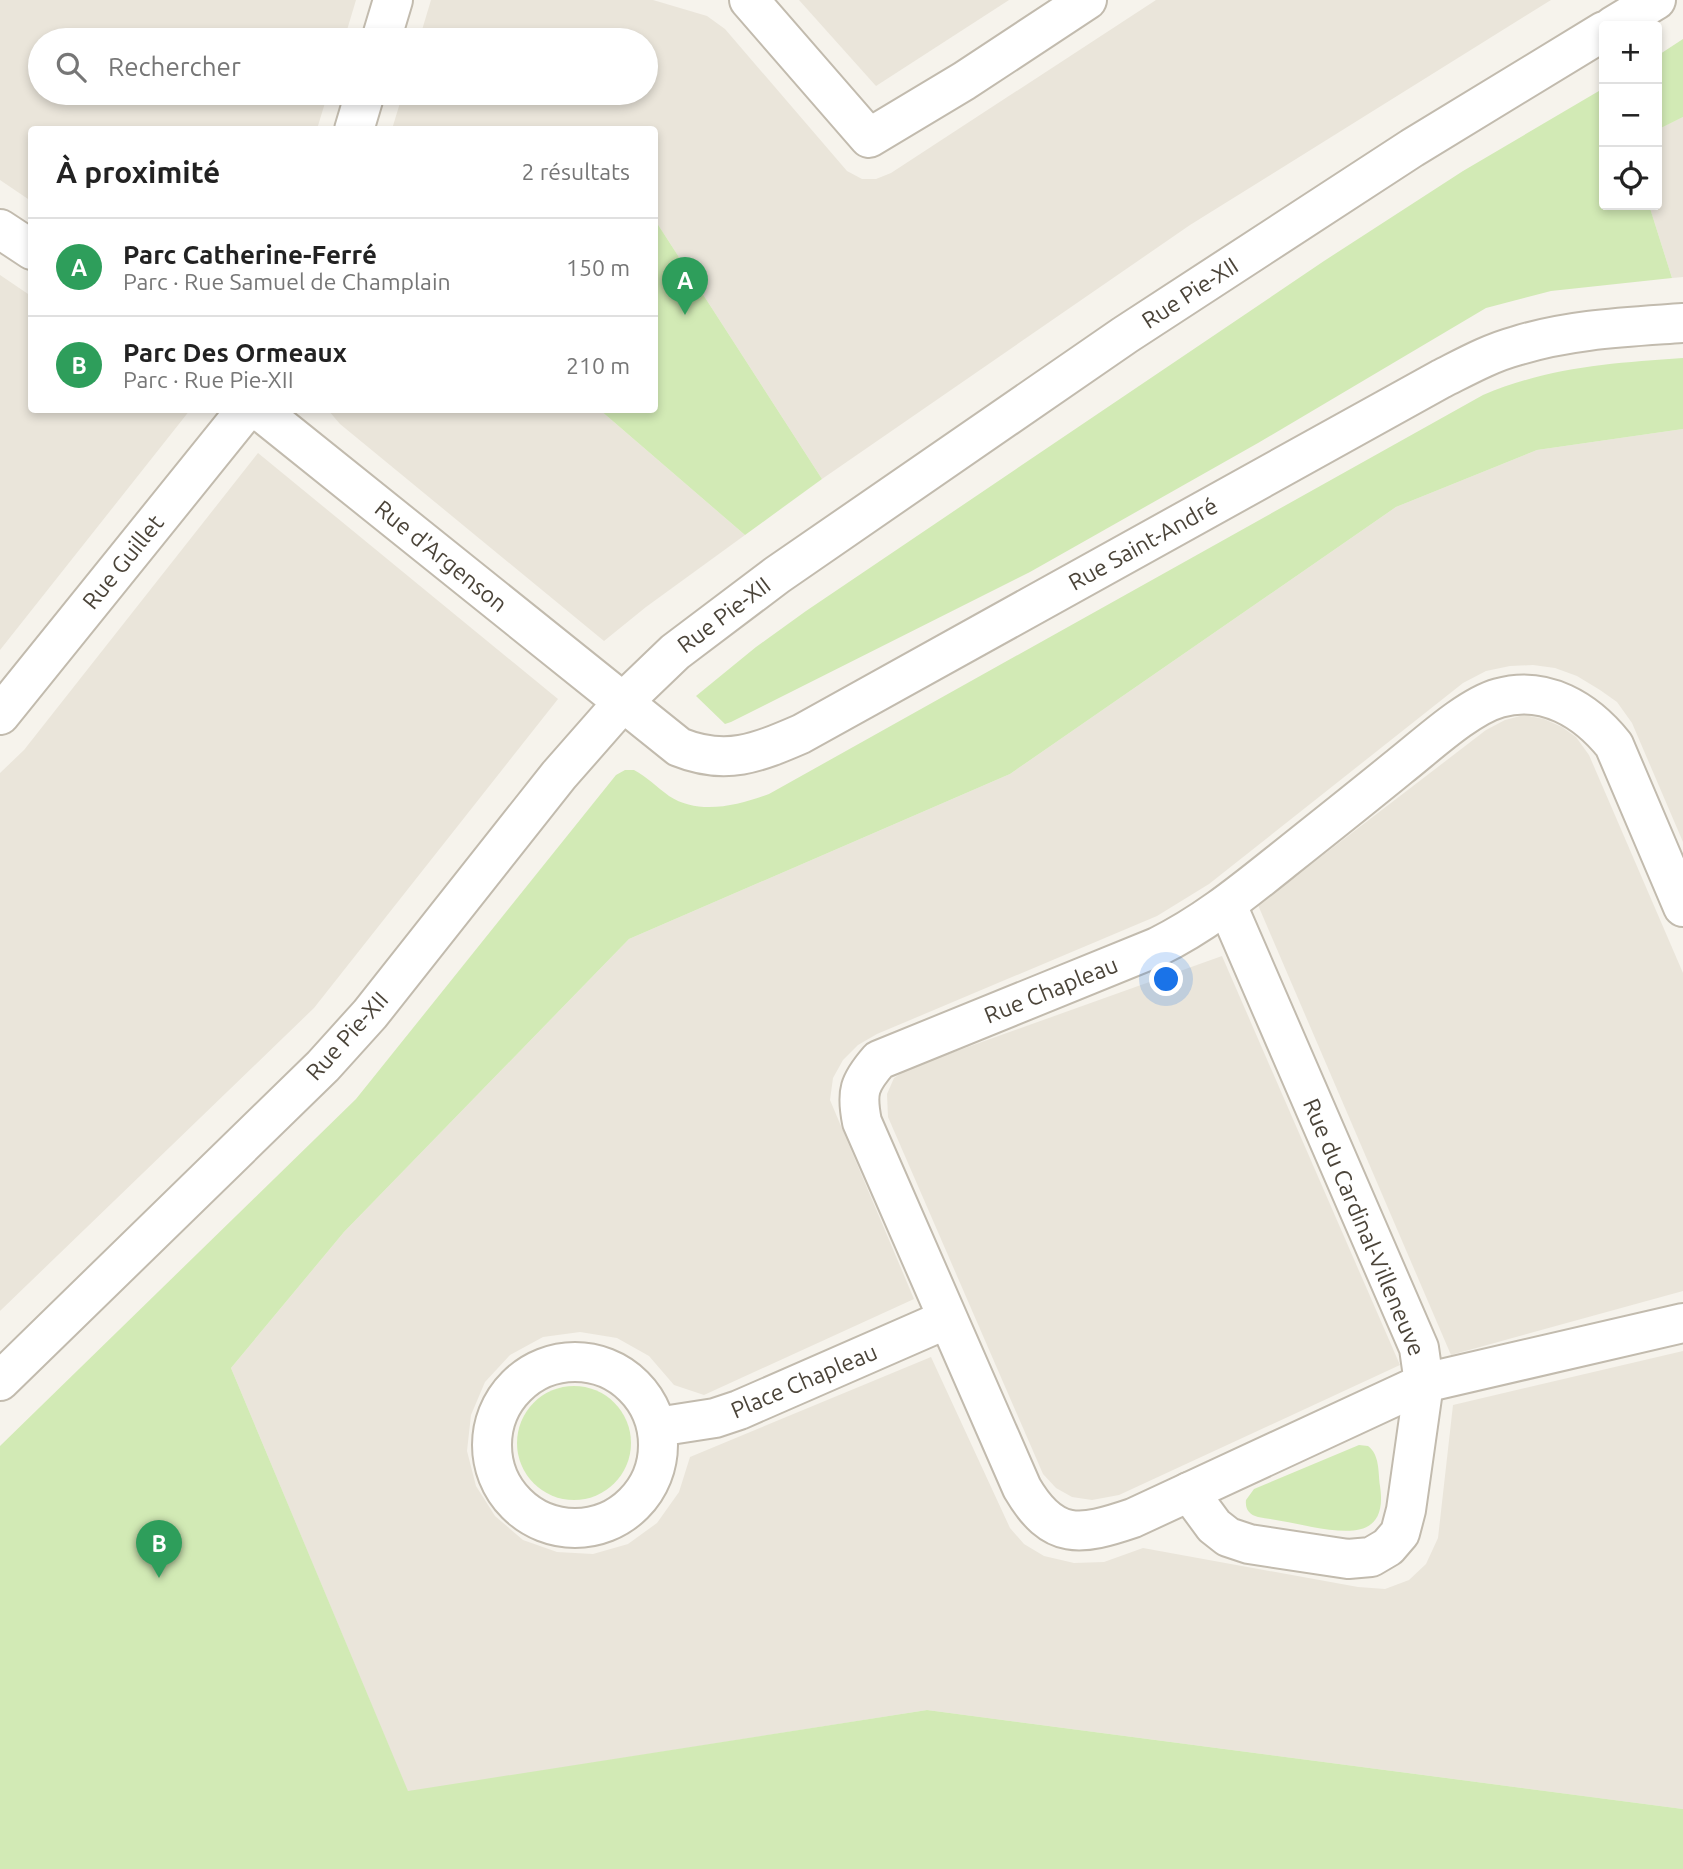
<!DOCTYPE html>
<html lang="fr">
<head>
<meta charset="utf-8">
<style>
  body { margin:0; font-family:Ubuntu,sans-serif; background:#f6f6f6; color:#222 }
  .controls { position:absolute; right:21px; top:21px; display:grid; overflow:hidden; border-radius:7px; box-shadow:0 4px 10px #0003 }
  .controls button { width:63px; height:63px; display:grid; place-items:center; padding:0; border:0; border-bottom:2px solid #e0e0e0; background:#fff; color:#222; font:35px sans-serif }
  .you { position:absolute; left:1167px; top:980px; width:24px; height:24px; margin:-18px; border:5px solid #fff; border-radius:50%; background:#1a73e8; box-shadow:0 0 0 10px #1a73e833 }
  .badge { display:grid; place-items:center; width:46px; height:46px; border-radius:50%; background:#fc3f1d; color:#fff; font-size:23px; font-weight:700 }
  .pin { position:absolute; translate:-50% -58px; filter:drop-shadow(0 2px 4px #0008) }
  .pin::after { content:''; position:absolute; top:37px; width:24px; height:21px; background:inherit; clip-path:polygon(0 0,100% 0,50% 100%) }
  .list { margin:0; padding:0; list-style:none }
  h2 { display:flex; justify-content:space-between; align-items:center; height:91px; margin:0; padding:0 28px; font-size:30px }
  h2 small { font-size:23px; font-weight:400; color:#767676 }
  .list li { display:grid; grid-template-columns:46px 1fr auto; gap:21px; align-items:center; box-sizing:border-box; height:98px; padding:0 28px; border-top:2px solid #e0e0e0 }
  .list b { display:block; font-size:26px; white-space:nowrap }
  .list p { margin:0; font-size:23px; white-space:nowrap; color:#767676 }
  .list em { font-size:23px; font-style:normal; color:#767676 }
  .icon { flex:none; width:38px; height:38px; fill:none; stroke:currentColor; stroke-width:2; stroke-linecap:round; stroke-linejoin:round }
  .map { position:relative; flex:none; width:1683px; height:1869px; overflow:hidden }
  .search { position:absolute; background:#fff; box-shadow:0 4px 10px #0003; left:28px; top:28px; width:630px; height:77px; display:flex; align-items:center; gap:18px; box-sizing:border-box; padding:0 24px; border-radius:38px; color:#767676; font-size:26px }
  .panel { position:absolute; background:#fff; box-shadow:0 4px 10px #0003; left:28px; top:126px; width:630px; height:287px; border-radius:7px }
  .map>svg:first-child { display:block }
  .residential { fill:#eae5da }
  .green { fill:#d2eab5 }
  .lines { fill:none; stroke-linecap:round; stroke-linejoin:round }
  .minor-casing { stroke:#c2bbae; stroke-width:42 }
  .minor { stroke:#fff; stroke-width:38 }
  .labels { text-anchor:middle; stroke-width:5; stroke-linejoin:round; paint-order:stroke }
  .street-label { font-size:23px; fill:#4b4439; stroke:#fff }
</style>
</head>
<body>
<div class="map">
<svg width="1683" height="1869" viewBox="0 0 1683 1869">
  <rect width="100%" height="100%" fill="#f6f3ec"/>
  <!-- residential -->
  <g class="residential">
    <polygon points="0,0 356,0 344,40 40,40 40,93 328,93 317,129 32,130 31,201 0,180"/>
    <polygon points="431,0 653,0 707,16 725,29 847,171 862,179 876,179 891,173 1156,0 1551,0 1190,225 822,479 655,220 654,130 392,129 403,93 646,93 646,40 419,40"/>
    <polygon points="799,0 1009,0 876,86"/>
    <polygon points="1683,117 1683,277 1672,278 1649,205 1657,205 1657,130"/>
    <polygon points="0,275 31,296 32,410 190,410 0,650"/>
    <polygon points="328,410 600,410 745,535 646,607 604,641 340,424"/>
    <polygon points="1683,429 1683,842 1632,723 1617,702 1600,690 1577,676 1555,668 1533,665 1510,666 1486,671 1463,683 1209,884 1157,916 877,1034 858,1045 843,1060 833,1078 830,1100 914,1299 704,1395 674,1385 649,1356 617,1338 580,1332 543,1337 510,1355 485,1382 471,1415 467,1451 476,1486 495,1516 523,1540 557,1552 593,1554 628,1544 657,1523 679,1492 690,1457 931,1357 1010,1528 1024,1544 1044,1556 1074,1563 1104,1562 1143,1548 1358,1587 1385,1589 1409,1580 1426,1564 1438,1538 1453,1405 1683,1351 1683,1809 927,1710 408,1792 231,1368 344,1232 629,939 1010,774 1396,507 1537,450"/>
    <polygon points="258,453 558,699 314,1008 0,1311 0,773 24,750"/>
    <polygon points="1524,715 1544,719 1562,727 1576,737 1589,755 1683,973 1683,1291 1451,1355 1258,905 1486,730 1505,720"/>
    <polygon points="1222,956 1400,1365 1119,1495 1092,1500 1072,1497 1056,1488 1043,1474 888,1117 887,1094 894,1078 909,1068"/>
  </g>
  <!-- green -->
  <g class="green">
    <polygon points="1683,39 1683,117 1657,130 1657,56"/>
    <polygon points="1604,88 1604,205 1649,205 1672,278 1551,291 1486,308 1258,443 1030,572 731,722 725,724 696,696 756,647 806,611 1324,261 1463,171"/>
    <polygon points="655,220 822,479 745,535 600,410 654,410"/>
    <path d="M1683 358V429L1537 450 1396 507 1010 774 629 939 344 1232 231 1368 408 1791 927 1710 1683 1809V1869H0V1446L356 1099 616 775 625 770H634C647 777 657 787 669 796 700 816 738 805 769 794L1483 395C1549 367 1612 363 1683 358Z"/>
    <circle cx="574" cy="1443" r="57"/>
    <path d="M1359 1445 1368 1446C1380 1455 1378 1472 1380 1486 1388 1539 1348 1533 1312 1527 1294 1523 1276 1520 1258 1517 1249 1515 1245 1509 1246 1500L1254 1489Z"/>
  </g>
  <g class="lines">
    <defs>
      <g id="minor">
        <polyline points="749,0 869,138 964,81 1087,0"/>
        <polyline points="1613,26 1656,0"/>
        <polyline points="381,40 393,0"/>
        <polyline points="354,130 365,93"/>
        <polyline points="0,229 32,250"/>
        <path d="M259 410 679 747C726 766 757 753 801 734L1441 379C1465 367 1490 353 1516 346 1570 329 1627 327 1683 323"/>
        <polyline points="0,715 246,410"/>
        <path d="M1683 907 1614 745C1586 710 1545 685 1499 698 1467 707 1426 746 1399 767 1361 798 1322 829 1283 860 1243 892 1204 924 1157 947L879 1060C859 1083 856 1092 862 1122L1022 1488C1053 1541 1080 1536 1133 1518L1424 1383 1683 1323"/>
        <circle cx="575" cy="1445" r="83"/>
        <polyline points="0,1381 323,1066 370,1014 559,775 624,701 675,652 777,575 1125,335 1412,148 1604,31"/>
        <polyline points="657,1427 715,1418 739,1410 947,1319"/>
        <polyline points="1189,1492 1214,1526 1228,1537 1249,1544 1348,1559 1371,1557 1388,1547 1400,1533 1406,1510 1424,1383 1419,1348 1227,905"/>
      </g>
    </defs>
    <!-- minor casing -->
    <use href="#minor" class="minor-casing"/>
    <!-- minor -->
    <use href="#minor" class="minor"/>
  </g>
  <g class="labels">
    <!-- street labels -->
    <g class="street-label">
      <text transform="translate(1190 293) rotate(-33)" y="8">Rue Pie-XII</text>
      <text transform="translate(1143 544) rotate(-29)" y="8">Rue Saint-André</text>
      <text transform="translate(441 556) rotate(39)" y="8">Rue d'Argenson</text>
      <text transform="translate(123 562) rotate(-51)" y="8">Rue Guillet</text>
      <text transform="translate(724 615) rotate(-37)" y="8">Rue Pie-XII</text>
      <text transform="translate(1051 990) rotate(-22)" y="8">Rue Chapleau</text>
      <text transform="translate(347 1036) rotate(-48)" y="8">Rue Pie-XII</text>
      <text transform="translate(1364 1227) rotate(67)" y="8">Rue du Cardinal-Villeneuve</text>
      <text transform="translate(804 1381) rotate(-23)" y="8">Place Chapleau</text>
    </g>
  </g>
</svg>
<div class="controls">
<button>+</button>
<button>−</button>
<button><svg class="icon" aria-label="locate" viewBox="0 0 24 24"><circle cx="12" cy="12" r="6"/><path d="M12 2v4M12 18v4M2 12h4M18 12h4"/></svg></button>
</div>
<div class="you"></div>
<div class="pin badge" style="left:685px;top:315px;background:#2e9e5b">A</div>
<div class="pin badge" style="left:159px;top:1578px;background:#2e9e5b">B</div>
<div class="search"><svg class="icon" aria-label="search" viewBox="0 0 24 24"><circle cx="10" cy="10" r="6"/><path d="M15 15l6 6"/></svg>Rechercher</div>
<section class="panel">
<h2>À proximité<small>2 résultats</small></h2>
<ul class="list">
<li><span class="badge" style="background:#2e9e5b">A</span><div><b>Parc Catherine-Ferré</b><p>Parc · Rue Samuel de Champlain</p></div><em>150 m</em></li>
<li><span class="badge" style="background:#2e9e5b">B</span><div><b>Parc Des Ormeaux</b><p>Parc · Rue Pie-XII</p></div><em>210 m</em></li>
</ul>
</section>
</div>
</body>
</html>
